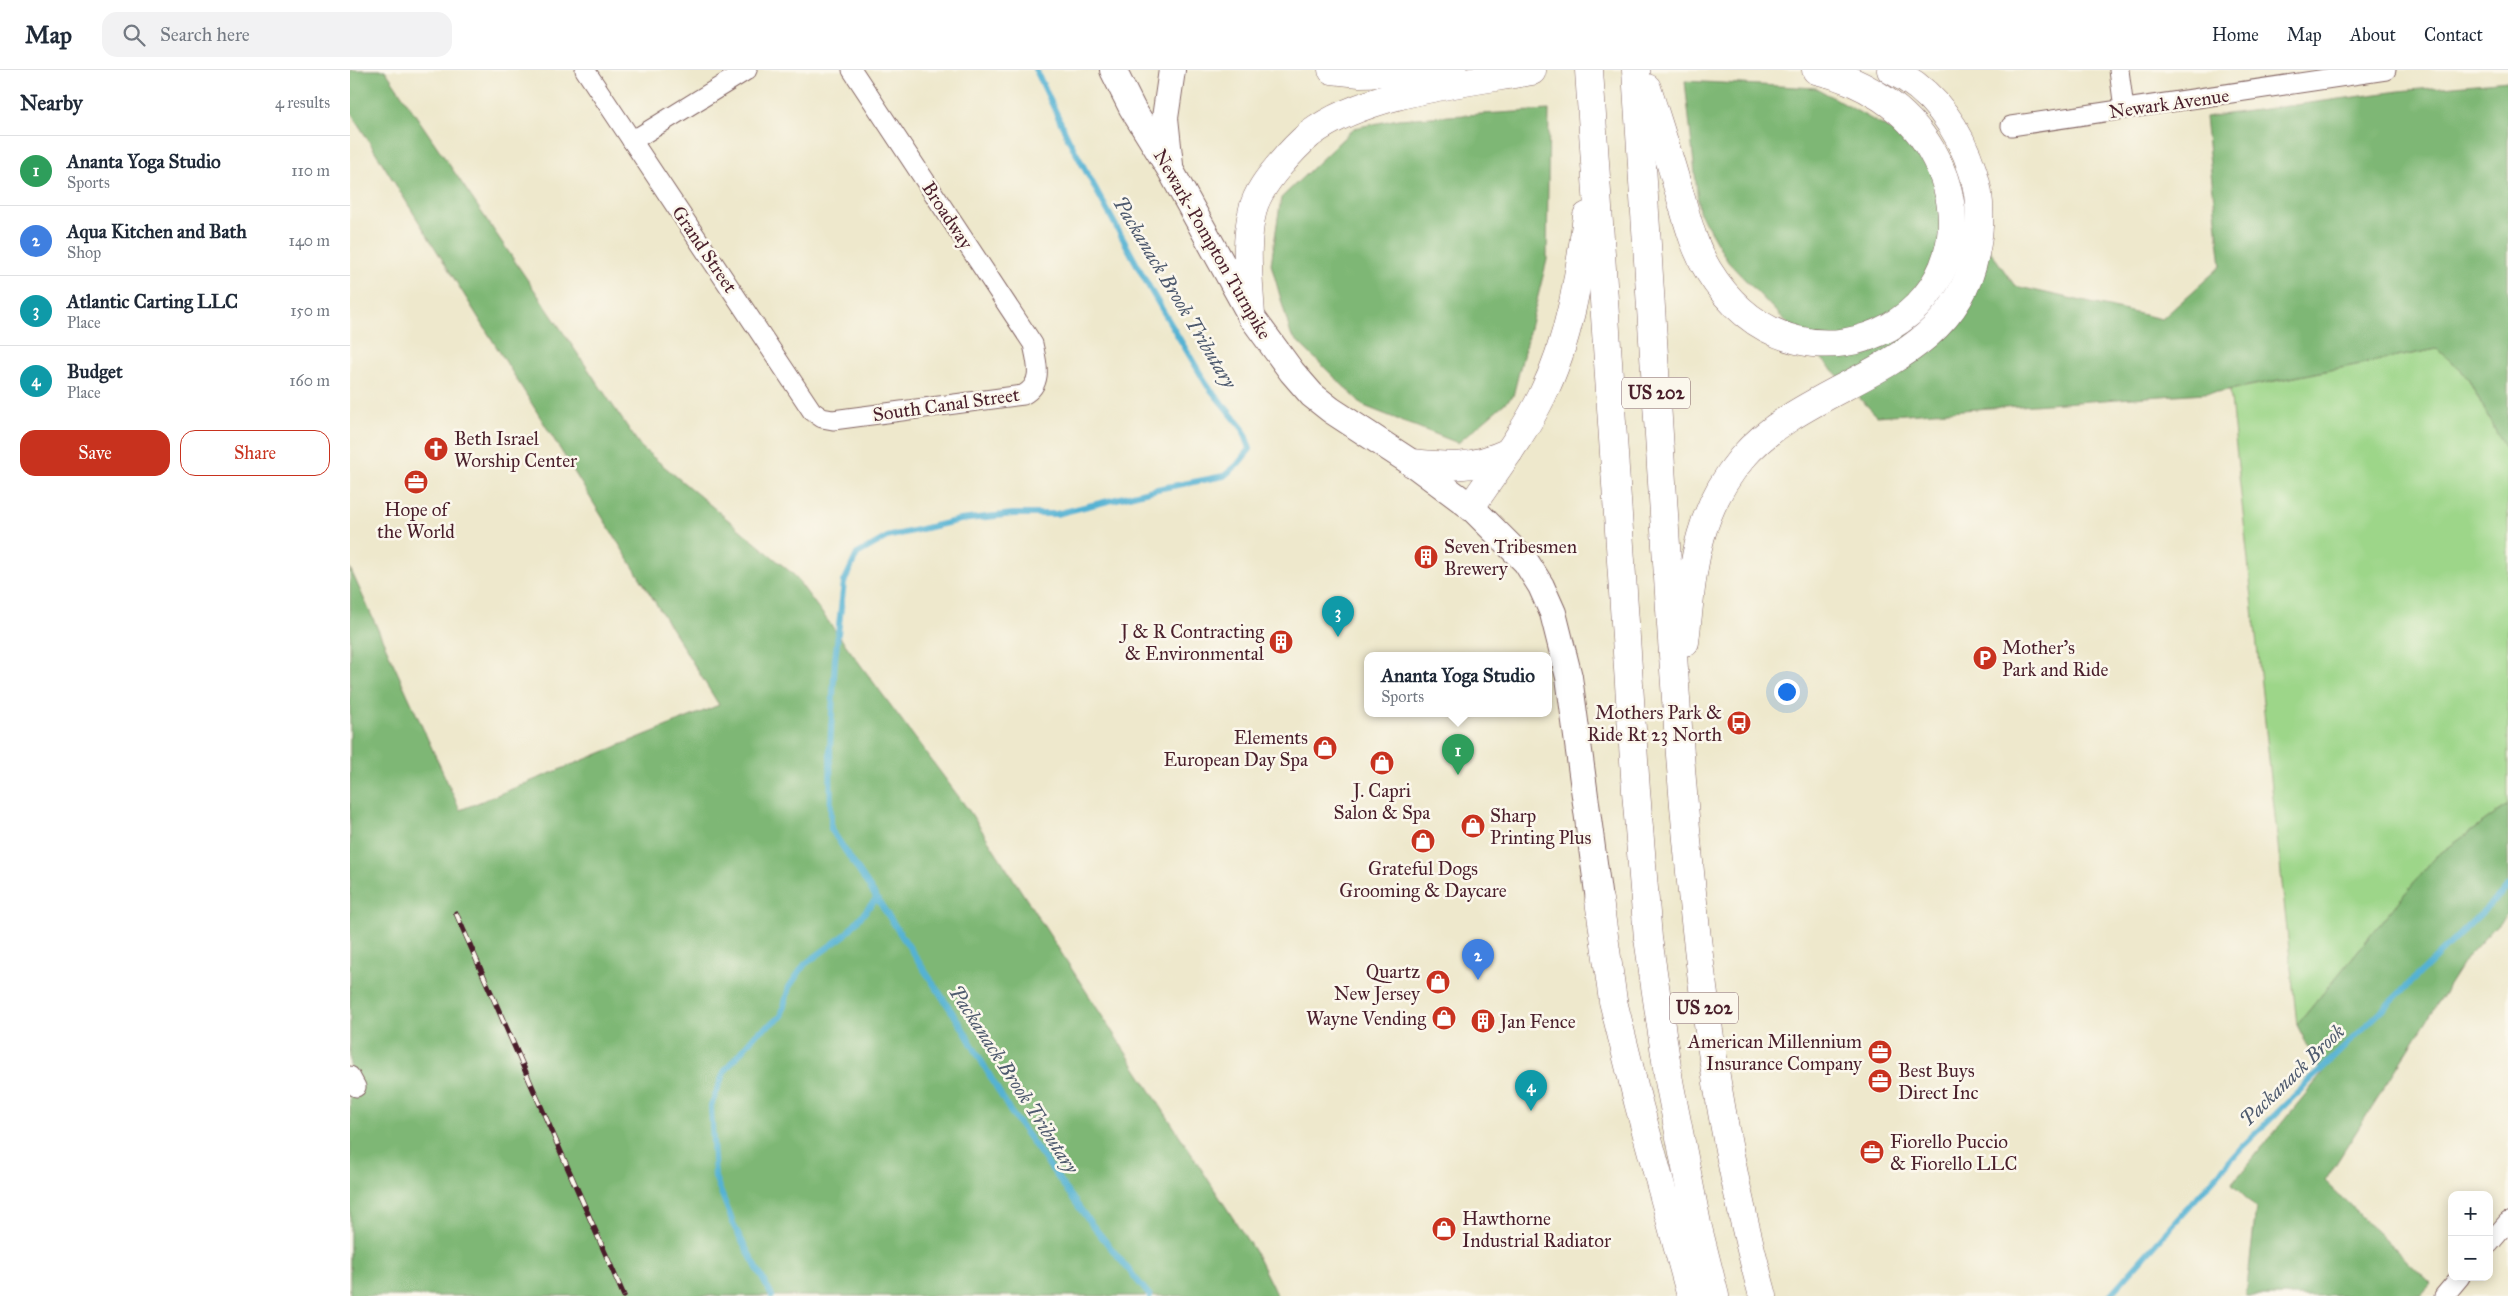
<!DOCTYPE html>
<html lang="en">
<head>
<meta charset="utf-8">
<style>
  body { margin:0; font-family:"IM FELL Great Primer",serif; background:#f2f2f3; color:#1f2937 }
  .controls { position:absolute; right:15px; bottom:15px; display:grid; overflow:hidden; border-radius:10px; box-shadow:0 2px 12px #0003 }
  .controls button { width:45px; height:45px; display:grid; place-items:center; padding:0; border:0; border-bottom:1px solid #e0e1e3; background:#fff; color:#1f2937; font:25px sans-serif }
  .you { position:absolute; left:1436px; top:621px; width:18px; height:18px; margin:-12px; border:4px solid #fff; border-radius:50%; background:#1a73e8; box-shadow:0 0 0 8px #1a73e833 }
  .badge { display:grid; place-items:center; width:32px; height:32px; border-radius:50%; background:#c8321e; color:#fff; font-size:16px; font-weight:700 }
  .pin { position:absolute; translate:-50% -41px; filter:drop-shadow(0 1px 2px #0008) }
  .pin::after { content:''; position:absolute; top:26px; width:18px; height:15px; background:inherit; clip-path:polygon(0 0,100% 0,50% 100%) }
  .popup { position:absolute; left:1014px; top:582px; width:188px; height:65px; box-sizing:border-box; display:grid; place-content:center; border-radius:10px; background:#fff; filter:drop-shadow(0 1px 4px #0005); font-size:16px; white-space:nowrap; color:#747a83 }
  .popup b { font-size:19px; color:#1f2937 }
  .popup::after { content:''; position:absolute; left:50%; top:100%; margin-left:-10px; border:10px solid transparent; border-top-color:#fff }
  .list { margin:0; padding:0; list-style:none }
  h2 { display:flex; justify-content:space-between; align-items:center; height:65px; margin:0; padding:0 20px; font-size:21px }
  h2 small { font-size:16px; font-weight:400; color:#747a83 }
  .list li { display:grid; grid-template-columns:32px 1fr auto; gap:15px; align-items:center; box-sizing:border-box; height:70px; padding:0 20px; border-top:1px solid #e0e1e3 }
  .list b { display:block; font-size:19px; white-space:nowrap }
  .list p { margin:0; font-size:16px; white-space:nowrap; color:#747a83 }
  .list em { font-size:16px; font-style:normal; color:#747a83 }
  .actions { display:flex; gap:10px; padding:15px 20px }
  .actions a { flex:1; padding:11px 0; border:1px solid #c8321e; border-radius:15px; text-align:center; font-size:18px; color:#c8321e }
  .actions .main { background:#c8321e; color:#fff }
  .icon { flex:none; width:28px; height:28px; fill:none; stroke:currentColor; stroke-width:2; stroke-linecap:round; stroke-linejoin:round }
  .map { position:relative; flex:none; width:2158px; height:1226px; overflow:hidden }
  header { display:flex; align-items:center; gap:30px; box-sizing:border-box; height:70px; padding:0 25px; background:#fff; border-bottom:1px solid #e0e1e3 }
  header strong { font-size:24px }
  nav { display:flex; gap:28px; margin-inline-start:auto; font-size:18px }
  .search { width:350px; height:45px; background:#f2f2f3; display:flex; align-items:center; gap:12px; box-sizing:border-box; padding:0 18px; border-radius:15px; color:#747a83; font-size:19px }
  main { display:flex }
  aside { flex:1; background:#fff }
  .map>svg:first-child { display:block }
  .green { fill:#9dd689; stroke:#747a5a }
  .forest { fill:#7eb775; stroke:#646b50 }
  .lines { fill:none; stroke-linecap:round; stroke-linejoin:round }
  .stream { stroke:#55b2d3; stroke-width:6 }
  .minor-casing { stroke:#836563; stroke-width:21 }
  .secondary-casing { stroke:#836563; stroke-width:28 }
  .trunk-casing { stroke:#836563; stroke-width:29 }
  .minor { stroke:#fff; stroke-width:19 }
  .secondary { stroke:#fff; stroke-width:26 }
  .trunk { stroke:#fff; stroke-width:28 }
  .rail-casing { stroke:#4a1f2b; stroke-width:5.5 }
  .rail { stroke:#fbf7ec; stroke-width:4; stroke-dasharray:11; stroke-linecap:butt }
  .labels { text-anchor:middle; stroke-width:5; stroke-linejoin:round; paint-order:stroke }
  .shield { fill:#fbf7ec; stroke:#7f6065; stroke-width:1 }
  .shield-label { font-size:18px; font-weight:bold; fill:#4a1f2b }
  .street-label { font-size:19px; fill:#4a1f2b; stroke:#fbf7ec }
  .poi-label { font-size:19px; fill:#4a1f2b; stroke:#fbf7ec; text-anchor:start }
  .water-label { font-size:20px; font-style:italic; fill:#4e5a6e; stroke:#fbf7ec }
</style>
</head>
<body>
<header>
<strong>Map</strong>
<div class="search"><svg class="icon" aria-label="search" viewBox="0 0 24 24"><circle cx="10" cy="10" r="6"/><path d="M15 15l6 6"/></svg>Search here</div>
<nav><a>Home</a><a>Map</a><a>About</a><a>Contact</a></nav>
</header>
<main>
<aside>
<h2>Nearby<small>4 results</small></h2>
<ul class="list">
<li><span class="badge" style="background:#2e9e5b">1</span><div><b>Ananta Yoga Studio</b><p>Sports</p></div><em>110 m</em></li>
<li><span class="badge" style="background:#3f7fe0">2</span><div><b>Aqua Kitchen and Bath</b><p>Shop</p></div><em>140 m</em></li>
<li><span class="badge" style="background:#0f9aa8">3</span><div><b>Atlantic Carting LLC</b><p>Place</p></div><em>150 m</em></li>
<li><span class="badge" style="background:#0f9aa8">4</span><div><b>Budget</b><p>Place</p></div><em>160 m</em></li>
</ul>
<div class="actions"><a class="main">Save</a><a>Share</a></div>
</aside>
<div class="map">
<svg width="2158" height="1226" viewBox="0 0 2158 1226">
  <rect width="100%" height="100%" fill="#fbf7ec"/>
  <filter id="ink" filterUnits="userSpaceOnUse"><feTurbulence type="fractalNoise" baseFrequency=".02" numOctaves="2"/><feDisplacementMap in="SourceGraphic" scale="10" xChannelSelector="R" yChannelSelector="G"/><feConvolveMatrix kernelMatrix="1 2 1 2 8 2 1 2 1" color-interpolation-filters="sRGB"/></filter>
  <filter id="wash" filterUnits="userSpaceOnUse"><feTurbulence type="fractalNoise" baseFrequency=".0096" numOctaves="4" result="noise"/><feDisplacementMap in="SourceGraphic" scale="20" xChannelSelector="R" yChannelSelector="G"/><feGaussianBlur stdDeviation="1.12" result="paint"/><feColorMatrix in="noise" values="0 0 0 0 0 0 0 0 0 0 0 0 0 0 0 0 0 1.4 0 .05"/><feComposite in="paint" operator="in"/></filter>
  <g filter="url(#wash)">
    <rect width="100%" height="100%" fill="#eee8cc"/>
    <!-- green -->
    <polygon class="green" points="2087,279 2117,306 2158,385 2158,735 2085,787 1947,955 1880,320"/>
    <!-- forest -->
    <g class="forest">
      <polygon points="0,0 35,0 291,377 443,504 620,742 905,1182 927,1226 0,1226 0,498 110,740 369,635 0,41"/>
      <polygon points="1335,11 1466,18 1564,73 1665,216 1812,249 1871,196 1855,47 2049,21 2158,11 2158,385 2117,306 2087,279 1868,322 1527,346 1378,192 1349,141"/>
      <polygon points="1199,40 1197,190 1163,326 1108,373 1014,336 941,265 921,194 931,128 1004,58 1048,49"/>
      <polygon points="2158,735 2158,843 2117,887 1975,1111 2081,1214 2070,1226 1896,1226 1906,1138 1882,1114 1972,1004 1947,955 2085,787"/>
    </g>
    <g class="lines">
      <!-- stream -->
      <g class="stream">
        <polyline points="686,0 719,70 803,224 857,315 893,359 900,379 887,395 874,406 807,419 706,444 663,444 610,450 537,467 507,484 494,512 485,589 480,678 481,759 612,957 660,1041 739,1151 800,1226"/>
        <polyline points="422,1226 385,1158 365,1107 361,1036 374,1002 406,964 431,947 439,917 455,894 495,865 526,829"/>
        <polyline points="1759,1226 1892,1077 2158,817"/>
      </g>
    </g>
  </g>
  <g filter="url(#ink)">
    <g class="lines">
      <defs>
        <g id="minor">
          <path d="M235 0 462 341 472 348 483 350 673 325C694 314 687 293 683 274L502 0"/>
          <polyline points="1769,0 1774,39"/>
          <polyline points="1661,56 2036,0"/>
          <polyline points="282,71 397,0"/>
          <polyline points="0,1006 6,1017"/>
          <polyline points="2139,1174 2158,1152"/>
          <polyline points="2094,1226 2110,1207"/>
        </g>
        <g id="secondary">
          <polyline points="763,0 782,38 821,101 901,246 942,302 962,325 981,340 1062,393 1121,437 1176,492 1191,516 1203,543 1219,607 1249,830"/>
          <polyline points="820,95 815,48 822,0"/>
        </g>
        <g id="trunk">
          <polyline points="982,0 1010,3 1103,1"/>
          <polyline points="1239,0 1286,721 1298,868 1319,1011 1347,1154 1365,1226"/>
          <path d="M1286 0C1297 180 1309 359 1320 539 1335 771 1351 1000 1413 1226"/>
          <path d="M1297 18C1307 50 1318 83 1327 115 1336 144 1342 174 1358 200 1456 359 1669 233 1581 80 1557 38 1512 10 1466 0"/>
          <path d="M901 246C899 210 894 174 903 139 907 123 918 109 928 97 938 85 948 74 960 64 1016 22 1114 13 1182 1"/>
          <path d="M1062 393C1101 397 1122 399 1159 382"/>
          <path d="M1121 437C1145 401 1173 365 1192 326 1220 269 1229 207 1237 146"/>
          <path d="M1335 572C1343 502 1344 445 1392 388 1460 308 1603 301 1625 184 1631 156 1632 130 1623 102 1609 58 1584 21 1541 0"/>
          <polyline points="1249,830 1263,931 1288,1032 1341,1226"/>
        </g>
      </defs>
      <!-- minor casing -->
      <use href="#minor" class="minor-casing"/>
      <!-- secondary casing -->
      <use href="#secondary" class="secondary-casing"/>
      <!-- trunk casing -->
      <use href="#trunk" class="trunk-casing"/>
      <!-- minor -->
      <use href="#minor" class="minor"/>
      <!-- secondary -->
      <use href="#secondary" class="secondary"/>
      <!-- trunk -->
      <use href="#trunk" class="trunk"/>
      <defs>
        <polyline id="rail" points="106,843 274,1226"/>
      </defs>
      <!-- rail casing -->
      <use href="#rail" class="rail-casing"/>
      <!-- rail -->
      <use href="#rail" class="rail"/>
    </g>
  </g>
  <!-- icons -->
  <defs>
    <symbol id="church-disc" viewBox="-11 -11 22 22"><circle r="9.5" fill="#c8321e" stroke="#fbf7ec"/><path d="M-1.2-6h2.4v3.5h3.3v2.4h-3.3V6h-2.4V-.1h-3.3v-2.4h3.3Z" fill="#fff"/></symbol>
    <symbol id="office-disc" viewBox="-11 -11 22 22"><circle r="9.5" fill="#c8321e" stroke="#fbf7ec"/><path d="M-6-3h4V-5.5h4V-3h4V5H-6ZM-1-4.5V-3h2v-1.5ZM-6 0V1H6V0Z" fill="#fff"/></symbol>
    <symbol id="building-disc" viewBox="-11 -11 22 22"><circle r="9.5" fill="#c8321e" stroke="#fbf7ec"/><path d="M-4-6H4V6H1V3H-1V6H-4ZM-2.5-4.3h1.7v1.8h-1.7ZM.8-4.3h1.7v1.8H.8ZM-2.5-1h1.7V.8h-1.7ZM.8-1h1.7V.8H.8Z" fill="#fff"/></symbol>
    <symbol id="parking-disc" viewBox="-11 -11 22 22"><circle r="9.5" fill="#c8321e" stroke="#fbf7ec"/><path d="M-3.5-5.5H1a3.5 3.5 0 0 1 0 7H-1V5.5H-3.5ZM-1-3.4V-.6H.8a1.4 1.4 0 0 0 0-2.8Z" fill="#fff"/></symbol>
    <symbol id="bus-disc" viewBox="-11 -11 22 22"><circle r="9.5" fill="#c8321e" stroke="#fbf7ec"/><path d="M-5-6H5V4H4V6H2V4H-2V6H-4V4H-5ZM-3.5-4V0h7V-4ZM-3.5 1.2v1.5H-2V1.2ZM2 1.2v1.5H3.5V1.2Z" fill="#fff"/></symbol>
    <symbol id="shop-disc" viewBox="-11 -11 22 22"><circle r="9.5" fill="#c8321e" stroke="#fbf7ec"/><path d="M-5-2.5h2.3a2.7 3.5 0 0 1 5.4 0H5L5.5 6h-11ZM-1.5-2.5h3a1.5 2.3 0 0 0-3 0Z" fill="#fff"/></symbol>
  </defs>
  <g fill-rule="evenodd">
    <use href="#church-disc" x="72" y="365" width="28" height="28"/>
    <use href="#office-disc" x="52" y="398" width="28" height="28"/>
    <use href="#building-disc" x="1062" y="473" width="28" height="28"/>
    <use href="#building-disc" x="917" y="558" width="28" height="28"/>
    <use href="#parking-disc" x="1621" y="574" width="28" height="28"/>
    <use href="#bus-disc" x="1375" y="639" width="28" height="28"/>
    <use href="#shop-disc" x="961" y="664" width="28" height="28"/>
    <use href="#shop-disc" x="1018" y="679" width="28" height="28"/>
    <use href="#shop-disc" x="1109" y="742" width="28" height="28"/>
    <use href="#shop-disc" x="1059" y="757" width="28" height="28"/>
    <use href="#shop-disc" x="1074" y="898" width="28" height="28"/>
    <use href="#shop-disc" x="1080" y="934" width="28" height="28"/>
    <use href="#building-disc" x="1119" y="937" width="28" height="28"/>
    <use href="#office-disc" x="1516" y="968" width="28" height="28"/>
    <use href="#office-disc" x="1516" y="997" width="28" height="28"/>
    <use href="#office-disc" x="1508" y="1068" width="28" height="28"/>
    <use href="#shop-disc" x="1080" y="1145" width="28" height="28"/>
  </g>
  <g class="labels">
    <!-- shield labels -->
    <g class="shield">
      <rect x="1272" y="307.5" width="68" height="31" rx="4"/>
      <rect x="1320" y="922.5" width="68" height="31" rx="4"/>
    </g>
    <g class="shield-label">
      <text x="1306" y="329">US 202</text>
      <text x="1354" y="944">US 202</text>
    </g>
    <!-- street labels -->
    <g class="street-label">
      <text transform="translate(1819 33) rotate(-8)" y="7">Newark Avenue</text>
      <text transform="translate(598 145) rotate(57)" y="7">Broadway</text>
      <text transform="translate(863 174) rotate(60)" y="7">Newark-Pompton Turnpike</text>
      <text transform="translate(355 179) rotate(56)" y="7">Grand Street</text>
      <text transform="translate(596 334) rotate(-8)" y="7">South Canal Street</text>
    </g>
    <!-- poi labels -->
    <g class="poi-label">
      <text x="104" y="375">Beth Israel<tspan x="104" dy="22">Worship Center</tspan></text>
      <text x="66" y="446" text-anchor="middle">Hope of<tspan x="66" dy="22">the World</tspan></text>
      <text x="1094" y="483">Seven Tribesmen<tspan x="1094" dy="22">Brewery</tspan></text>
      <text x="914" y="568" text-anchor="end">J &amp; R Contracting<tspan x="914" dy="22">&amp; Environmental</tspan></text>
      <text x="1652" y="584">Mother's<tspan x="1652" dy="22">Park and Ride</tspan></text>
      <text x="1372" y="649" text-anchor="end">Mothers Park &amp;<tspan x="1372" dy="22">Ride Rt 23 North</tspan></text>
      <text x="958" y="674" text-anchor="end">Elements<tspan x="958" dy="22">European Day Spa</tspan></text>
      <text x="1032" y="727" text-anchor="middle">J. Capri<tspan x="1032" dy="22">Salon &amp; Spa</tspan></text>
      <text x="1140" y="752">Sharp<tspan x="1140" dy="22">Printing Plus</tspan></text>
      <text x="1073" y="805" text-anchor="middle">Grateful Dogs<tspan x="1073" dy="22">Grooming &amp; Daycare</tspan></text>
      <text x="1070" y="908" text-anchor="end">Quartz<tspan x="1070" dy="22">New Jersey</tspan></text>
      <text x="1076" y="955" text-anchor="end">Wayne Vending</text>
      <text x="1150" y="958">Jan Fence</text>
      <text x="1512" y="978" text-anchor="end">American Millennium<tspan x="1512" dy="22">Insurance Company</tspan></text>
      <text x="1548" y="1007">Best Buys<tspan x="1548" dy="22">Direct Inc</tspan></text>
      <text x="1540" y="1078">Fiorello Puccio<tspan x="1540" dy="22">&amp; Fiorello LLC</tspan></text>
      <text x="1112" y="1155">Hawthorne<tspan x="1112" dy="22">Industrial Radiator</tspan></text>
    </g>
    <!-- water labels -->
    <g class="water-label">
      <text transform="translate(825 222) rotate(59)" y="7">Packanack Brook Tributary</text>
      <text transform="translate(1942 1005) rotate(-44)" y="7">Packanack Brook</text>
      <text transform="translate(664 1009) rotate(57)" y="7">Packanack Brook Tributary</text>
    </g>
  </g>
</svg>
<div class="controls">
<button>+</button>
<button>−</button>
</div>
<div class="you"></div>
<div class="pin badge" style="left:1108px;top:705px;background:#2e9e5b">1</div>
<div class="popup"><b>Ananta Yoga Studio</b>Sports</div>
<div class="pin badge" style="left:1128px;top:910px;background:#3f7fe0">2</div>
<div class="pin badge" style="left:988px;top:567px;background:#0f9aa8">3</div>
<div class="pin badge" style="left:1181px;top:1041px;background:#0f9aa8">4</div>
</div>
</main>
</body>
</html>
